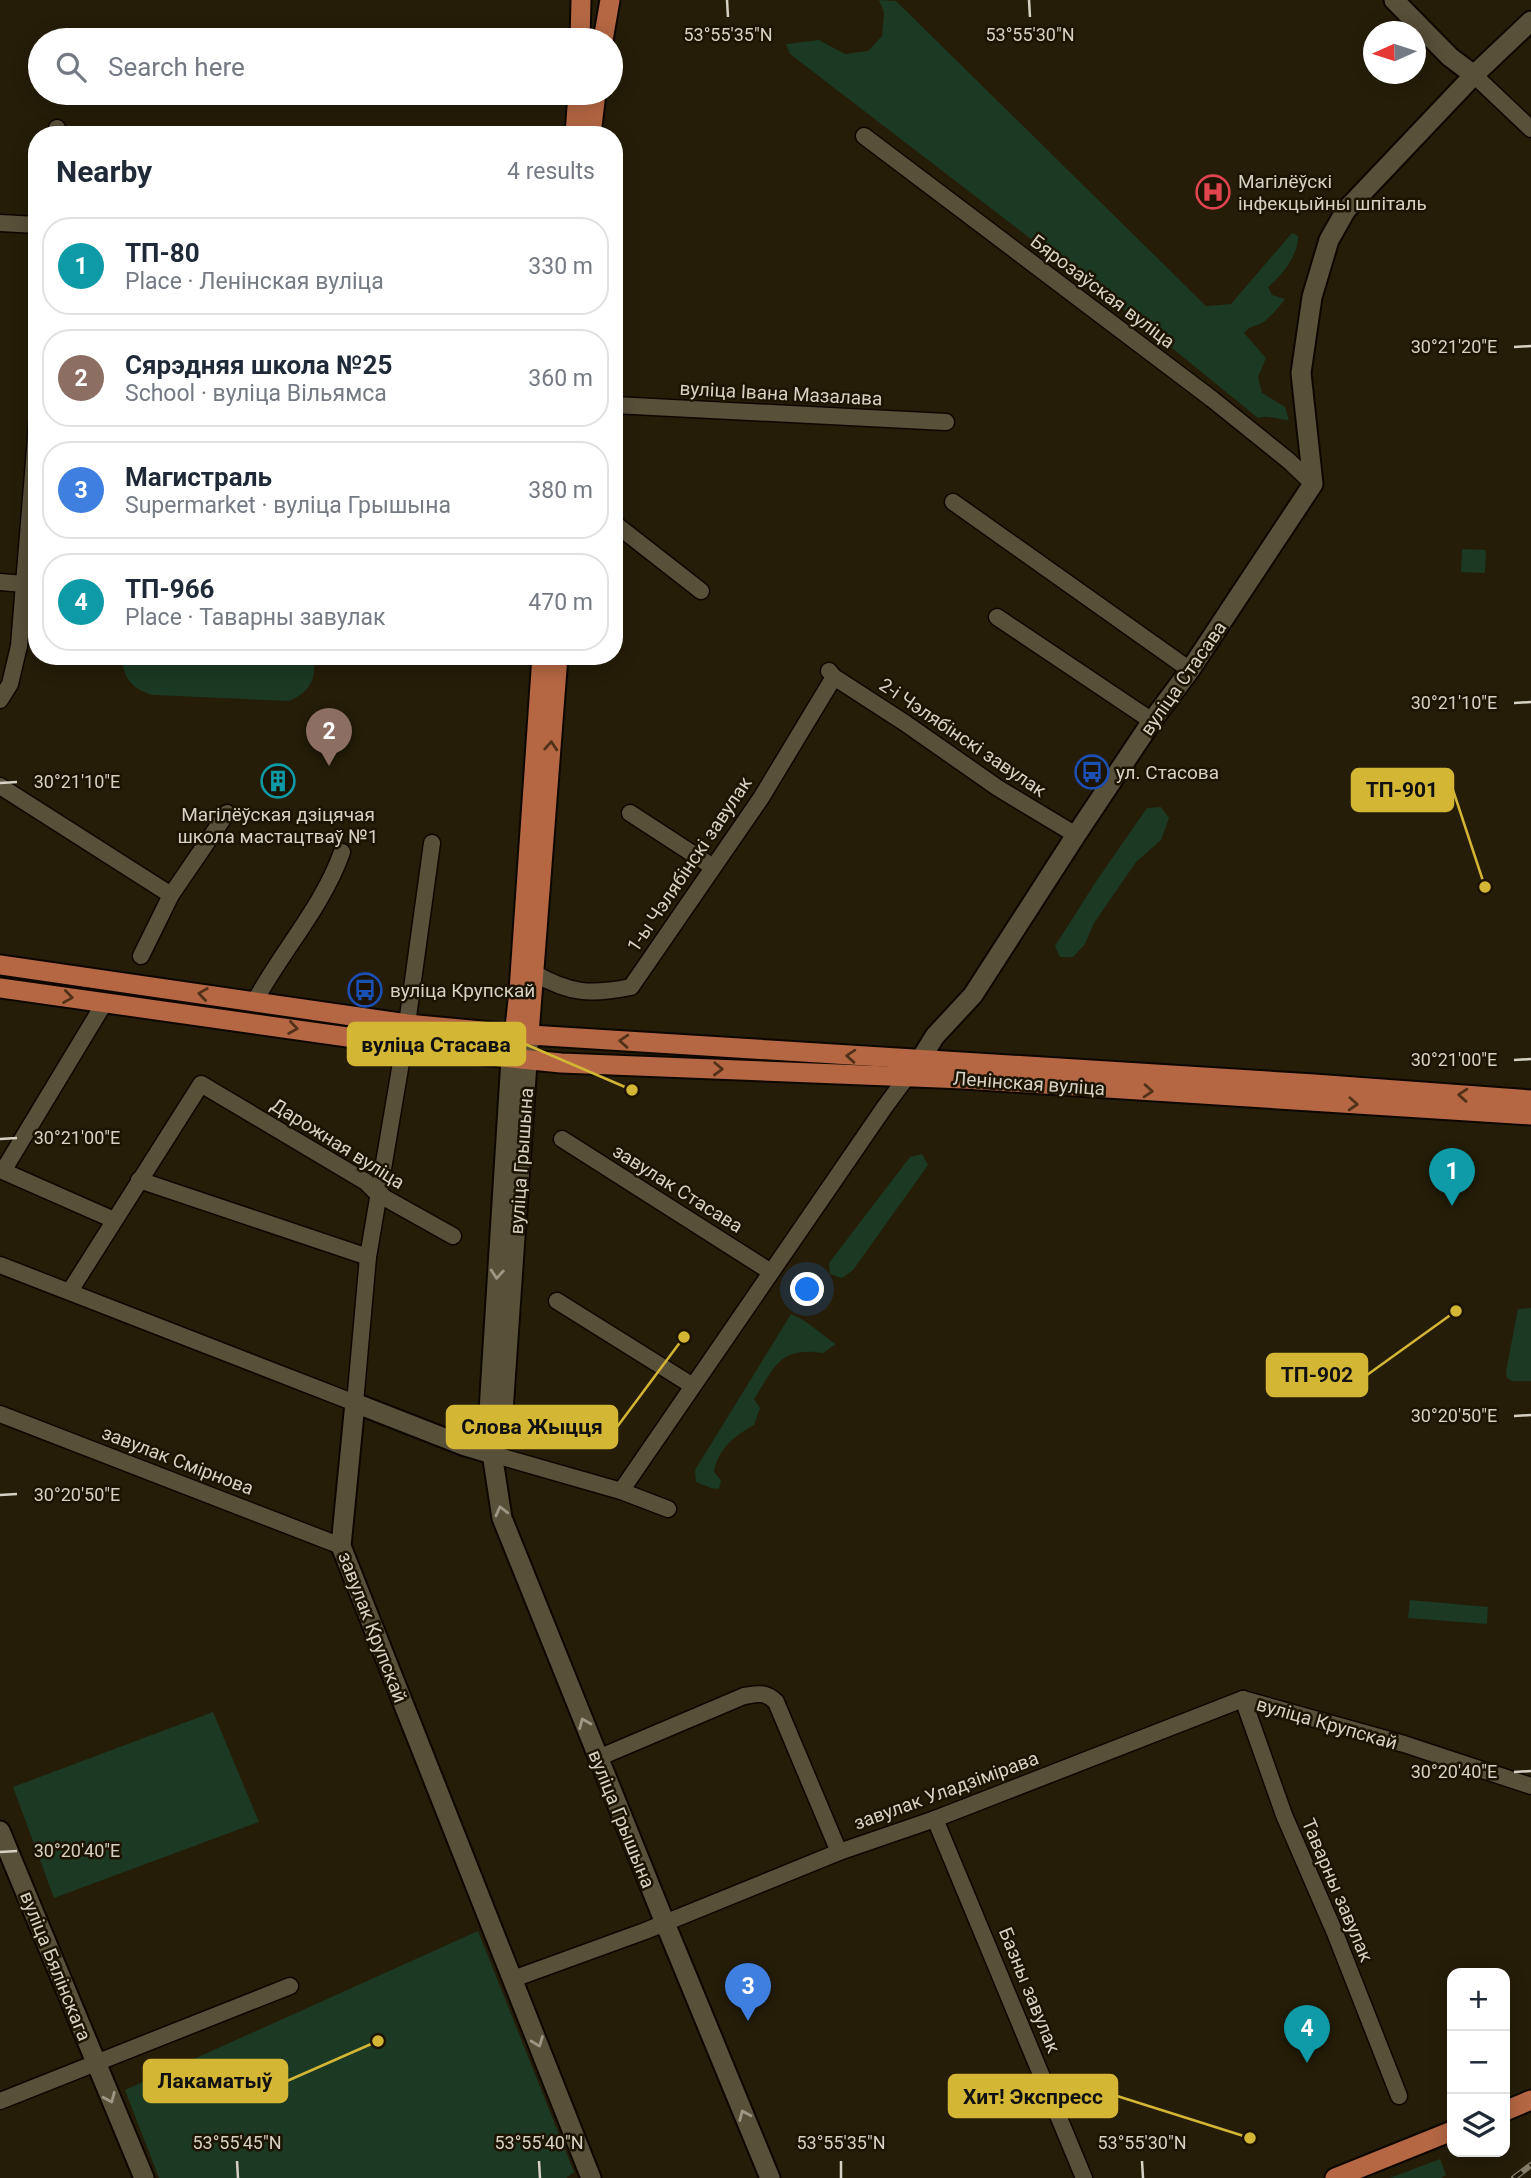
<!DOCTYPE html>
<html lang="en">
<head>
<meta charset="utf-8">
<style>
  body { margin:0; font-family:Roboto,sans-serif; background:#f6f6f7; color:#1f2937 }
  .controls { position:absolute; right:21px; bottom:21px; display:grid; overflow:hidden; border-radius:14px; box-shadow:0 4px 18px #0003 }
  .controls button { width:63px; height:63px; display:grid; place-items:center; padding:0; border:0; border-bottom:2px solid #e0e1e3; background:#fff; color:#1f2937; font:35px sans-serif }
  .compass { position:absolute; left:1363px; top:21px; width:63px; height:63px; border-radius:50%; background:#fff; box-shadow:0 4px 18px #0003; rotate:267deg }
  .you { position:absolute; left:808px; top:1290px; width:24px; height:24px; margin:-18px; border:5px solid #fff; border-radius:50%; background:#1a73e8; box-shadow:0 0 0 10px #1a73e833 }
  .badge { display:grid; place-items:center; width:46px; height:46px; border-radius:50%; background:#706836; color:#fff; font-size:23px; font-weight:700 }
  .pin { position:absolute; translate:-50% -58px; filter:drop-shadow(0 2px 4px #0008) }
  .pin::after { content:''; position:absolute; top:37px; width:24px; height:21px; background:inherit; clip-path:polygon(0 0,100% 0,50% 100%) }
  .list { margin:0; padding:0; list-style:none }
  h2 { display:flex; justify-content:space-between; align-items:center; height:91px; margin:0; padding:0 28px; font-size:30px }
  h2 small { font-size:23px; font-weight:400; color:#747a83 }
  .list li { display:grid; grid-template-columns:46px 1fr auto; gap:21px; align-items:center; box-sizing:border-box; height:98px; margin:0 14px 14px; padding:0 14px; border:2px solid #e0e1e3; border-radius:28px }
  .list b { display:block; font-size:26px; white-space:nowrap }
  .list p { margin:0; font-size:23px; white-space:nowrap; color:#747a83 }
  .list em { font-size:23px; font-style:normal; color:#747a83 }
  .icon { flex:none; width:38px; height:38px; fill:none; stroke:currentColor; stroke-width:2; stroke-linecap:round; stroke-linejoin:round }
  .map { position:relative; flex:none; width:1531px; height:2178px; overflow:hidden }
  .search { position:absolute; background:#fff; box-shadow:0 4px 18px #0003; left:28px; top:28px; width:595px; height:77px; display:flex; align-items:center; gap:18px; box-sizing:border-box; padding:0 24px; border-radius:38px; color:#747a83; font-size:26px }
  .panel { position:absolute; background:#fff; box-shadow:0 4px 18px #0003; left:28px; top:126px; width:595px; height:539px; border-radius:28px }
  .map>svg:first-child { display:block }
  .green { fill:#1b3923 }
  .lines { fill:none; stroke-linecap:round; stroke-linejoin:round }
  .minor-casing { stroke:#0e0700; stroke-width:19 }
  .tertiary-casing { stroke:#0e0700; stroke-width:23 }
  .secondary-casing { stroke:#0e0700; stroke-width:23 }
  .primary-casing { stroke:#0e0700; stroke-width:23 }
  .minor { stroke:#59503a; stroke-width:16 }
  .tertiary { stroke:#59503a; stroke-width:19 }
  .secondary { stroke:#59503a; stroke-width:19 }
  .primary { stroke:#b56743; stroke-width:19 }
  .rail-casing { stroke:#837c6b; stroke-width:6 }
  .rail { stroke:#1c1401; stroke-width:3.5; stroke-dasharray:10; stroke-linecap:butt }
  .oneway { stroke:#523118 }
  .oneway2 { stroke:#9e9786 }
  .ticks { fill:none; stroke:#d6d1c4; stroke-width:2.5 }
  .labels { text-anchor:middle; stroke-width:5; stroke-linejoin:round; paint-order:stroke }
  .poi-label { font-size:19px; fill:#d6d1c4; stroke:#1c1401; text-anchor:start }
  .street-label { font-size:19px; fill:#d6d1c4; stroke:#1c1401 }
  .ticks-label { font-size:18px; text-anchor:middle; fill:#d6d1c4; stroke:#1c1401; stroke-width:5; stroke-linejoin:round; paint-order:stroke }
  .leader { fill:none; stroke:#d4b635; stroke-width:2.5 }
  .callout-dot { fill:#d4b635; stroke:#1c1401; stroke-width:2.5 }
  .callout { fill:#d4b635; stroke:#d4b635; stroke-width:2.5 }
  .callout-label { font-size:21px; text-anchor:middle; font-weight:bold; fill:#111 }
</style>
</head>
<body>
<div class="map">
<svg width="1531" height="2178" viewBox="0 0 1531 2178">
  <rect width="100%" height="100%" fill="#251d08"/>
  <!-- green -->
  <g class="green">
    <path d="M879 0 896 1 1206 306 1231 304 1292 233 1298 236C1299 254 1282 276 1268 287L1272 295 1285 299C1283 303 1268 319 1265 321 1257 327 1250 325 1244 333L1266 358 1258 377 1262 393 1285 407 1289 420C1277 420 1270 414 1258 418L1156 335 790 54 786 44 819 40 845 54 868 51 882 36 884 13Z"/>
    <polygon points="1462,549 1486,550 1485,573 1461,572"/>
    <path d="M122 656H312C319 678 308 694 288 701L154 695C134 691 122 678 122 656Z"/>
    <polygon points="1161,807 1169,818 1161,840 1136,862 1094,923 1085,944 1073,957 1060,957 1055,946 1097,880 1147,808"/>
    <polygon points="922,1154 928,1165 853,1270 842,1278 830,1274 829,1263 910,1157"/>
    <polygon points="1531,1308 1531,1381 1512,1381 1507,1378 1506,1371 1518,1309"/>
    <path d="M791 1314C809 1321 820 1334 836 1344L823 1353C779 1346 775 1367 754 1399L760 1408 754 1425C734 1436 718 1449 714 1472L721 1480 719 1489 711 1488 696 1482 695 1470Z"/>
    <polygon points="1410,1600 1488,1607 1487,1624 1408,1618"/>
    <polygon points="213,1712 259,1822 54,1898 13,1787"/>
    <polygon points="478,1931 574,2172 566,2178 159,2178 125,2090"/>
    <polygon points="1440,2159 1446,2175 1441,2178 1390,2178"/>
  </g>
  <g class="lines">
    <defs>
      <g id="minor">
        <polyline points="1474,75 1531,129"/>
        <polyline points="56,135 57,128"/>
        <polyline points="864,136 1212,399 1289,461 1313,484"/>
        <polyline points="0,223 37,225"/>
        <polyline points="614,405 946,422"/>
        <polyline points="953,502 1190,670"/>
        <polyline points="614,523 701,591"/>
        <polyline points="0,582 24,584"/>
        <polyline points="997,617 1152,721"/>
        <polyline points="829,671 834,677 905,723 998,788 1076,835"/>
        <polyline points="0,700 10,684 19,646 37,424"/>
        <polyline points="0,786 171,895"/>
        <polyline points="630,813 713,867"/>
        <polyline points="141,956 171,895 227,813"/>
        <path d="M534 973C570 994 591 995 631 987L761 798 834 677"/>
        <path d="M255 1001C282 951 323 906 342 852"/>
        <polyline points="105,1002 3,1171 114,1220"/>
        <polyline points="407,1024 432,843"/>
        <polyline points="562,1139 771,1272"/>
        <polyline points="139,1180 368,1257"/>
        <polyline points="0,1265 355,1403 368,1257 404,1045"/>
        <polyline points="70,1291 201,1084 366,1182 378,1194 453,1236"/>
        <polyline points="557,1301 693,1386"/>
        <polyline points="0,1414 341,1546"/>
        <polyline points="492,1454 621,1491 668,1509"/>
        <polyline points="621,1491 884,1108 912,1070"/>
        <polyline points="1243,1699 1284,1815 1335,1933 1399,2096"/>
        <polyline points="1243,1699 1404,1744 1531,1786"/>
        <path d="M598 1758 744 1696C757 1694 766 1691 776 1702L839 1852"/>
        <polyline points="935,1819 1084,2178"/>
        <polyline points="513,1979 645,1931 839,1852 935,1819 1243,1699"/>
        <polyline points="0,2101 290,1986"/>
      </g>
      <g id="tertiary">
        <polyline points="1394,0 1450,57 1474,75"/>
        <polyline points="920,1060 935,1036 973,995 1076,835 1152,721 1190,670 1313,484 1301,373 1312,297 1329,240 1346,210 1474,75 1531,21"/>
      </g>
      <g id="secondary">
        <polyline points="511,1059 488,1427 502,1518 665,1923 770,2178"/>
        <polyline points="494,1450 502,1426 529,1034"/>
        <polyline points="492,1454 465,1446 355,1403 341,1546 591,2178"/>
        <polyline points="0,1831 144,2178"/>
      </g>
      <g id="primary">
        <polyline points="580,40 581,0"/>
        <polyline points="603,40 610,0"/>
        <polyline points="575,135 578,93"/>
        <polyline points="591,135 596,93"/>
        <polyline points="0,965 407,1024 514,1034 1314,1084 1531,1100"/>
        <polyline points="0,988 461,1053 561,1063 964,1079 1531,1115"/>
        <polyline points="529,1034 558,656"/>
        <polyline points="513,1046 519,991 542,656"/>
        <polyline points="1505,2111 1531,2100"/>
        <polyline points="1335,2178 1452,2131"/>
      </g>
    </defs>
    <!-- minor casing -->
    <use href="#minor" class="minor-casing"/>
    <!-- tertiary casing -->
    <use href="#tertiary" class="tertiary-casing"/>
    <!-- secondary casing -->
    <use href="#secondary" class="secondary-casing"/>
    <!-- primary casing -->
    <use href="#primary" class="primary-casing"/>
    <!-- minor -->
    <use href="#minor" class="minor"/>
    <!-- tertiary -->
    <use href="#tertiary" class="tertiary"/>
    <!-- secondary -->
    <use href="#secondary" class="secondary"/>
    <!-- primary -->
    <use href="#primary" class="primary"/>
    <defs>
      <polyline id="rail" points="1514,2178 1531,2165"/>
    </defs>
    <!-- rail casing -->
    <use href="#rail" class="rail-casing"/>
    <!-- rail -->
    <use href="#rail" class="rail"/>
  </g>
  <!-- one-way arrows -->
  <defs><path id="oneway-chevron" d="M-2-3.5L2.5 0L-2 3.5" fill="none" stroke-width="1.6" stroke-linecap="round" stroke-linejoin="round" transform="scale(1.75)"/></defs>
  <g class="oneway">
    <use href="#oneway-chevron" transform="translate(551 746) rotate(-86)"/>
    <use href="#oneway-chevron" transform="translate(203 994) rotate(-172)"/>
    <use href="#oneway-chevron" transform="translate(68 997) rotate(8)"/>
    <use href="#oneway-chevron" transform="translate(293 1028) rotate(8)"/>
    <use href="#oneway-chevron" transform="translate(624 1041) rotate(-176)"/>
    <use href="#oneway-chevron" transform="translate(851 1056) rotate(-176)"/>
    <use href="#oneway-chevron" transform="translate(718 1069) rotate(2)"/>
    <use href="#oneway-chevron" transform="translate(1148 1091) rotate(4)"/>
    <use href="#oneway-chevron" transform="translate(1463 1095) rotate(-176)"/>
    <use href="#oneway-chevron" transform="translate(1353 1104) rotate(3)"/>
  </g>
  <g class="oneway2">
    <use href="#oneway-chevron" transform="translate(497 1274) rotate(94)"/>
    <use href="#oneway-chevron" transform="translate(501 1511) rotate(-104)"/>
    <use href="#oneway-chevron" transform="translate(584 1723) rotate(-112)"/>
    <use href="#oneway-chevron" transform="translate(538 2042) rotate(69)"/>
    <use href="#oneway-chevron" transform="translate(110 2098) rotate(67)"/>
    <use href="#oneway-chevron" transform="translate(744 2115) rotate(-113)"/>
  </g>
  <!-- ticks -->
  <path class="ticks" d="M727 0 728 17M1029 0 1030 17M1514 347 1531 346M1514 703 1531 702M0 783 17 782M1514 1060 1531 1059M0 1139 17 1138M1514 1416 1531 1415M0 1495 17 1494M1514 1772 1531 1771M0 1852 17 1851M237 2161 238 2178M539 2161 540 2178M841 2161V2178M1142 2161 1143 2178"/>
  <!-- icons -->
  <defs>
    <symbol id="hospital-ring" viewBox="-11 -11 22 22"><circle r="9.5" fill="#1c1401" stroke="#e0444e" stroke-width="1.5"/><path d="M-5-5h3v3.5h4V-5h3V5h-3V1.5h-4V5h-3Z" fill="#e0444e"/></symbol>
    <symbol id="bus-ring" viewBox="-11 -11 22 22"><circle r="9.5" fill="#1c1401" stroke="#1a4fb4" stroke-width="1.5"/><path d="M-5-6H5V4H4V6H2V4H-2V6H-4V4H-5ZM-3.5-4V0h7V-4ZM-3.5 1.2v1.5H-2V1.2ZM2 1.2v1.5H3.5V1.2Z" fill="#1a4fb4"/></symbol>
    <symbol id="building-ring" viewBox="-11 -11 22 22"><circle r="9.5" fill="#1c1401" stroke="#0f9aa8" stroke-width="1.5"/><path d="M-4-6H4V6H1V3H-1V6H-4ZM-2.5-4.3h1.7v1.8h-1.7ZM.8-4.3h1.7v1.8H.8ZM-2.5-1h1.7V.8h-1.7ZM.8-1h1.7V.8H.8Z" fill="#0f9aa8"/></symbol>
  </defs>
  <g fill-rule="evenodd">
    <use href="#hospital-ring" x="1194" y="173" width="38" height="38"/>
    <use href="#bus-ring" x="1073" y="753" width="38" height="38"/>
    <use href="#building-ring" x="259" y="762" width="38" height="38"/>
    <use href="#bus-ring" x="346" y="971" width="38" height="38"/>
  </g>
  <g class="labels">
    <!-- poi labels -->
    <g class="poi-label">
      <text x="1238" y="188">Магілёўскі<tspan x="1238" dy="22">інфекцыйны шпіталь</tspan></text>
      <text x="1116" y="779">ул. Стасова</text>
      <text x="278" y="821" text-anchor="middle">Магілёўская дзіцячая<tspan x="278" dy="22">школа мастацтваў №1</tspan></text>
      <text x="390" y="997">вуліца Крупскай</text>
    </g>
    <!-- street labels -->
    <g class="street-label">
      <text transform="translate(1103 291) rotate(37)" y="7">Бярозаўская вуліца</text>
      <text transform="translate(781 393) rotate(3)" y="7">вуліца Iвана Мазалава</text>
      <text transform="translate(1183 678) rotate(-55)" y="7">вуліца Стасава</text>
      <text transform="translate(963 737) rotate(34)" y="7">2-і Чэлябінскі завулак</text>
      <text transform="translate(689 864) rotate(-56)" y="7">1-ы Чэлябінскі завулак</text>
      <text transform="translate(1029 1083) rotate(4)" y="7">Ленінская вуліца</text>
      <text transform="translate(338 1143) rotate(32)" y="7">Дарожная вуліца</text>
      <text transform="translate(521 1161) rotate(-86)" y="7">вуліца Грышына</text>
      <text transform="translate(678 1188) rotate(32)" y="7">завулак Стасава</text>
      <text transform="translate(178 1460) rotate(21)" y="7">завулак Смірнова</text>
      <text transform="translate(373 1627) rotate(69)" y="7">завулак Крупскай</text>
      <text transform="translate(1327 1723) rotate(16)" y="7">вуліца Крупскай</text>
      <text transform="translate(946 1790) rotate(-20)" y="7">завулак Уладзімірава</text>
      <text transform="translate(622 1819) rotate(68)" y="7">вуліца Грышына</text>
      <text transform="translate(1338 1890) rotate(67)" y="7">Таварны завулак</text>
      <text transform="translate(56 1966) rotate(68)" y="7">вуліца Бялінскага</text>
      <text transform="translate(1030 1990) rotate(68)" y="7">Базны завулак</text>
    </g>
  </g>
  <g class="ticks-label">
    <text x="728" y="41">53°55'35"N</text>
    <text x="1030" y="41">53°55'30"N</text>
    <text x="1454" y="353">30°21'20"E</text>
    <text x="1454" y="709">30°21'10"E</text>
    <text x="77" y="788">30°21'10"E</text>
    <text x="1454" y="1066">30°21'00"E</text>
    <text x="77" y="1144">30°21'00"E</text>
    <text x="1454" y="1422">30°20'50"E</text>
    <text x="77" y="1501">30°20'50"E</text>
    <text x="1454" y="1778">30°20'40"E</text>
    <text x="77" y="1857">30°20'40"E</text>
    <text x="237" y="2149">53°55'45"N</text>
    <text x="539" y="2149">53°55'40"N</text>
    <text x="841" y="2149">53°55'35"N</text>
    <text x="1142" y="2149">53°55'30"N</text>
  </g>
  <!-- callouts -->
  <path class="leader" d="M1485 887L1453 790M632 1090L525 1044M1456 1311L1367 1375M684 1337L617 1427M378 2041L287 2081M1250 2138L1117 2096"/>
  <g class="callout-dot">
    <circle cx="1485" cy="887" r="7"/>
    <circle cx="632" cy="1090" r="7"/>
    <circle cx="1456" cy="1311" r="7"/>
    <circle cx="684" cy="1337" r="7"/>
    <circle cx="378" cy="2041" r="7"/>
    <circle cx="1250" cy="2138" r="7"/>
  </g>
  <g class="callout">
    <rect x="1352" y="769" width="101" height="42" rx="7"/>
    <rect x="348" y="1023" width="177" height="42" rx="7"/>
    <rect x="1267" y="1354" width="100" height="42" rx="7"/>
    <rect x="447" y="1406" width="170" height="42" rx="7"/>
    <rect x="144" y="2060" width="143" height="42" rx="7"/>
    <rect x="949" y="2075" width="168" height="42" rx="7"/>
  </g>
  <g class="callout-label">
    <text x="1402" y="797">ТП-901</text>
    <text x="436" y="1052">вуліца Стасава</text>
    <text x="1317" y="1382">ТП-902</text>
    <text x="532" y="1434">Слова Жыцця</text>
    <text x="215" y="2088">Лакаматыў</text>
    <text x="1033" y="2104">Хит! Экспресс</text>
  </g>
</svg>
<div class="controls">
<button>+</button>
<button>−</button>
<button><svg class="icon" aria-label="layers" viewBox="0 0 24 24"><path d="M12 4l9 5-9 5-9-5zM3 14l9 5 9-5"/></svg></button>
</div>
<svg class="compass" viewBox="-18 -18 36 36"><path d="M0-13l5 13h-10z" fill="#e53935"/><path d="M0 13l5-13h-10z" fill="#747a83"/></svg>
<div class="you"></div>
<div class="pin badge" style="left:1452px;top:1206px;background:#0f9aa8">1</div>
<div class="pin badge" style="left:329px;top:766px;background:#8d6e63">2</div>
<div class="pin badge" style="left:748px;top:2021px;background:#3f7fe0">3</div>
<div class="pin badge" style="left:1307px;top:2063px;background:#0f9aa8">4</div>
<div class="search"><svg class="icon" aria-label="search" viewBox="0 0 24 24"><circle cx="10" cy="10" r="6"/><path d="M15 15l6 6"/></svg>Search here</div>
<section class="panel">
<h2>Nearby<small>4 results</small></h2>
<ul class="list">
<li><span class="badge" style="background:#0f9aa8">1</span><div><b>ТП-80</b><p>Place · Ленінская вуліца</p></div><em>330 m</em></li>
<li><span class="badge" style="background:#8d6e63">2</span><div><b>Сярэдняя школа №25</b><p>School · вуліца Вільямса</p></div><em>360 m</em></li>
<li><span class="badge" style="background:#3f7fe0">3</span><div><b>Магистраль</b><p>Supermarket · вуліца Грышына</p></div><em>380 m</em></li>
<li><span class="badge" style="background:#0f9aa8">4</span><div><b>ТП-966</b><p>Place · Таварны завулак</p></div><em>470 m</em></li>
</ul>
</section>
</div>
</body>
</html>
